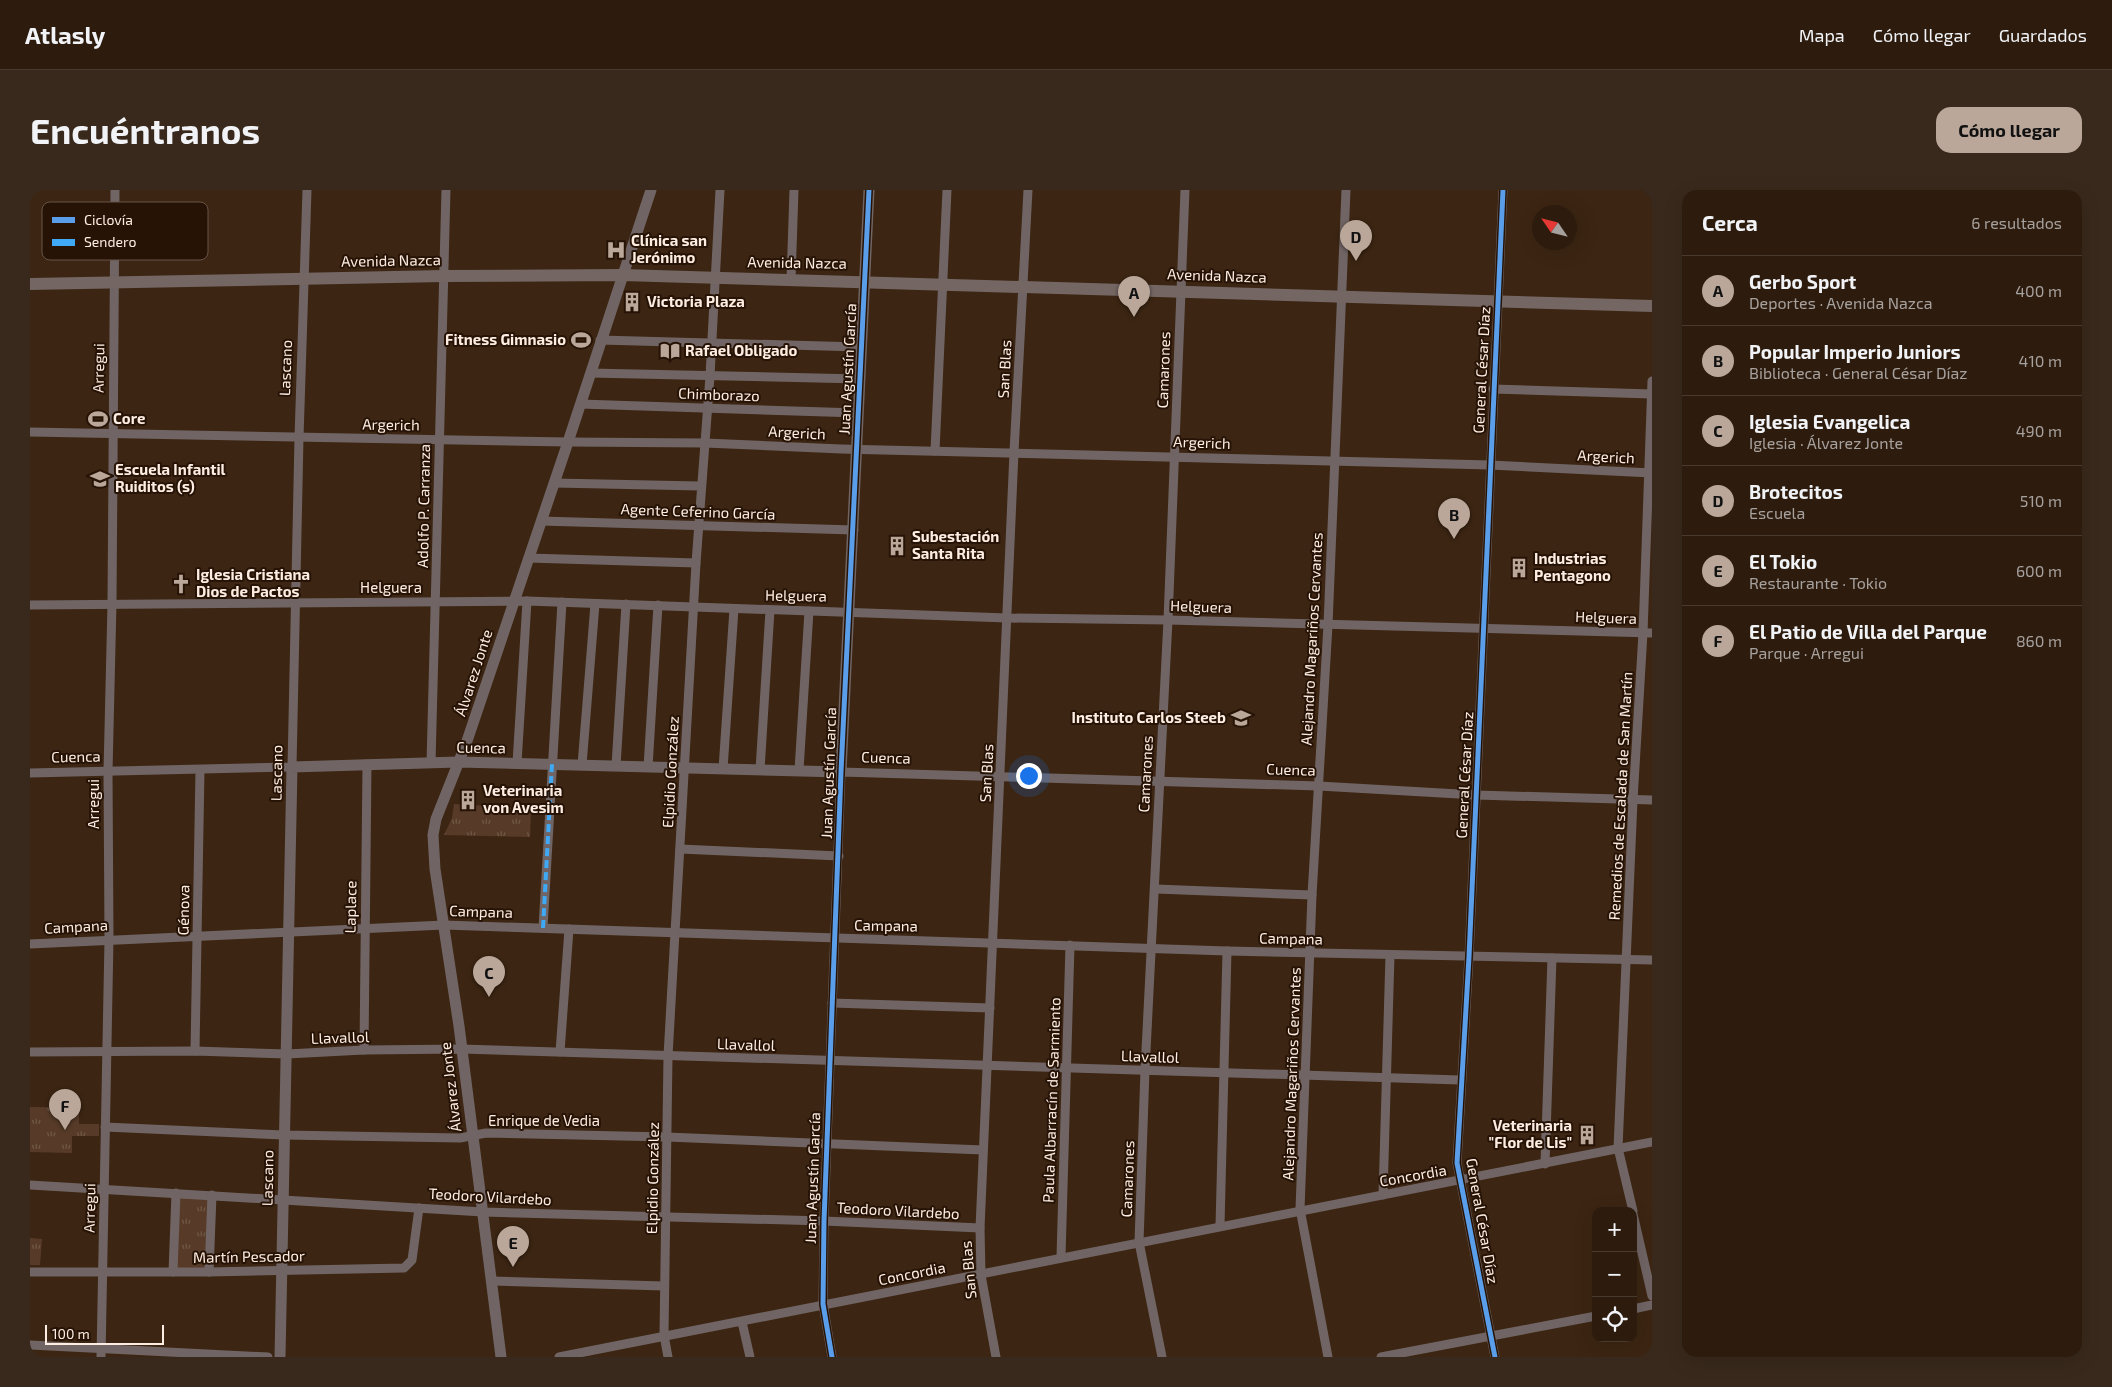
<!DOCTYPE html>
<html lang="es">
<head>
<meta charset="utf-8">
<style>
  body { margin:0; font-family:"Exo 2",sans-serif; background:#39291c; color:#f1f3f6 }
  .controls { position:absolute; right:15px; bottom:15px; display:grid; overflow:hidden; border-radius:10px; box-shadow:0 5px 20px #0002 }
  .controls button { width:45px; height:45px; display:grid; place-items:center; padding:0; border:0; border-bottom:1px solid #483a2e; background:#2d1c0e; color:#f1f3f6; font:25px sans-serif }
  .compass { position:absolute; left:1502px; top:15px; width:45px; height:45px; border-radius:50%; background:#2d1c0e; box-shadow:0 5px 20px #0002; rotate:305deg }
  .scale { position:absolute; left:15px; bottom:12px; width:119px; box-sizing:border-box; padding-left:5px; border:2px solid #feede2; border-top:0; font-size:14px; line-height:18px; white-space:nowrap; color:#feede2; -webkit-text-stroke:4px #261306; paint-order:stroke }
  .you { position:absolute; left:998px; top:585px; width:18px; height:18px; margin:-12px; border:4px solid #fff; border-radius:50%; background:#1a73e8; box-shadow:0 0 0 8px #1a73e833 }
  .badge { display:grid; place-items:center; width:32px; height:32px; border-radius:50%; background:#baa799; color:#111; font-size:16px; font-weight:700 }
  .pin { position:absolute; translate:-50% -41px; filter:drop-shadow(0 1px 2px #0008) }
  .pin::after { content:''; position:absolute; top:26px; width:18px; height:15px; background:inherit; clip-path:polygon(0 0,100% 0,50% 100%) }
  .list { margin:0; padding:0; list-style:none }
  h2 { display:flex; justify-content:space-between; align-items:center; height:65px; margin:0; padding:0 20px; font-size:21px }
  h2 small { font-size:16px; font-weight:400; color:#a7a19e }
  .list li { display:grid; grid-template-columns:32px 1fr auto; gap:15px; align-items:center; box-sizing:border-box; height:70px; padding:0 20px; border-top:1px solid #483a2e }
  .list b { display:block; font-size:19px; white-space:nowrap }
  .list p { margin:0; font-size:16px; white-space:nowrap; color:#a7a19e }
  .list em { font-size:16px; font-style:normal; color:#a7a19e }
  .icon { flex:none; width:28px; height:28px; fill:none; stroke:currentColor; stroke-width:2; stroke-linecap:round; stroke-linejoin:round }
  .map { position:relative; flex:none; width:1622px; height:1167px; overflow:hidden; border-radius:15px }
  header { display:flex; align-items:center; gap:30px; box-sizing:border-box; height:70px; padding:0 25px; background:#2d1c0e; border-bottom:1px solid #483a2e }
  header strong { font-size:24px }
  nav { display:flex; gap:28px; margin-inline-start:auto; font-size:18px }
  .intro { display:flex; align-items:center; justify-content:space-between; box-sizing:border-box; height:120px; padding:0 30px }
  h1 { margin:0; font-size:35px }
  .button { padding:12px 22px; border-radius:15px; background:#baa799; color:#111; font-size:18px; font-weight:700 }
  main { display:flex; gap:30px; padding:0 30px }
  aside { flex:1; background:#2d1c0e; border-radius:15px; box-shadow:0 5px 20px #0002 }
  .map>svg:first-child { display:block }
  .park { fill:url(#park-tufts) }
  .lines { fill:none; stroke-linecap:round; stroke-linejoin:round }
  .minor { stroke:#706564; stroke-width:9 }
  .tertiary { stroke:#706564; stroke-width:11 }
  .secondary { stroke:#736663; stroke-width:12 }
  .quiet { stroke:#3fa9f5; stroke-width:4; stroke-dasharray:8 4; stroke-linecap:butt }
  .cycleway-casing { stroke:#261306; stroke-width:8 }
  .cycleway { stroke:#5a9eea; stroke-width:5 }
  .labels { text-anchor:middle; stroke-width:4; stroke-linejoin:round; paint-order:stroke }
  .poi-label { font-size:15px; font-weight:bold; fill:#feede2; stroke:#261306; text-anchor:start }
  .street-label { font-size:15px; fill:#feede2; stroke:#261306 }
  .key { fill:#261306; stroke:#675448; stroke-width:1 }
  .key-label { font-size:14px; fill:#feede2 }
</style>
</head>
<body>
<header>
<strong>Atlasly</strong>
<nav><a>Mapa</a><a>Cómo llegar</a><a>Guardados</a></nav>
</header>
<div class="intro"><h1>Encuéntranos</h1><a class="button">Cómo llegar</a></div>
<main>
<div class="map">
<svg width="1622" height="1167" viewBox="0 0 1622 1167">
  <defs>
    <pattern id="park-tufts" width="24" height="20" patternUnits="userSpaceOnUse" patternTransform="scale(1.25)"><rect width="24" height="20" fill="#573b28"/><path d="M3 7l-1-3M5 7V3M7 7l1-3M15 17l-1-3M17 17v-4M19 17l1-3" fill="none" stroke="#705847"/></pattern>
  </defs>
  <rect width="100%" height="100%" fill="#3c2512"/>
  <!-- park -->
  <g class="park">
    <polygon points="424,614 474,617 501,622 500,647 414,645 422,628"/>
    <polygon points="0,917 49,918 49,934 69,934 69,946 42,946 42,963 0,962"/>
    <polygon points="146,1003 182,1005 179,1082 143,1082"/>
    <polygon points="0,1048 12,1049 10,1075 0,1075"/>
  </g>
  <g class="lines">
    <!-- minor -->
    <g class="minor">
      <polyline points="761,90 764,0"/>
      <polyline points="570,150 830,157"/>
      <polyline points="560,183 830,189"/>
      <polyline points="1463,199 1621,204"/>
      <polyline points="550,214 828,223"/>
      <polyline points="0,242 538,252 675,253 811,259 1460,275 1622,283"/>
      <polyline points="905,261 917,0"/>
      <polyline points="524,293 670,296"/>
      <polyline points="511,331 824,340"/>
      <polyline points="498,368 666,373"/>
      <polyline points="0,415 497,411 977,428 1138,430 1622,443"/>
      <polyline points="401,573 416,0"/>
      <polyline points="487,573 497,411"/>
      <polyline points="552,575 565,414"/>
      <polyline points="586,576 596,414"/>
      <polyline points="618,577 628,415"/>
      <polyline points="693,579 704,419"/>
      <polyline points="730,580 740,420"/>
      <polyline points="769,580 779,421"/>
      <polyline points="0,583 262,577 269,248 277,0"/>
      <polyline points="650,659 809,666"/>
      <polyline points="1126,699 1282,705"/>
      <polyline points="513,738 532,412"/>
      <polyline points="0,754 414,735 1197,761 1622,770"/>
      <polyline points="802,813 960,818"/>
      <polyline points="334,860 337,574"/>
      <polyline points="165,861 170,580"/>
      <polyline points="0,862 165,861 257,864 334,860 432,859 1430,890"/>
      <polyline points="530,862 539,739"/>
      <polyline points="75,937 254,945 430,948 456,943 637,947 953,960"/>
      <polyline points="1515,974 1522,768"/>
      <polyline points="0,995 453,1022 794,1031 950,1038"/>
      <polyline points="1353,1005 1360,765"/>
      <polyline points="1603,1021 1588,958 1603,610 1613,443 1622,191"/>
      <polyline points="1603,1024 1622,1106"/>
      <polyline points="1190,1036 1197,761"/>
      <polyline points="1031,1067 1040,755"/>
      <polyline points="0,1082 179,1082 374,1078 382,1070 389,1018"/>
      <polyline points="143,1082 146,1003"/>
      <polyline points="179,1082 182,1005"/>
      <polyline points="461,1091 634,1096"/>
      <polyline points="1603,1119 1622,1115"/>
      <polyline points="712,1132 720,1167"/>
      <polyline points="0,1155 238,1167"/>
      <polyline points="71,1167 79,749 78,582 82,413 85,0"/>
      <polyline points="529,1167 1622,952"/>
      <polyline points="638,1167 634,1145 638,866 666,373 680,186 690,0"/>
      <polyline points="802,1167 793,1114 794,1031 811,582 1289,596 1446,605 1622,610"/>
      <polyline points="966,1167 951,1085 950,1038 984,262 998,0"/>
      <polyline points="1132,1167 1109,1052 1115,880 1138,430 1155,0"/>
      <polyline points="1298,1167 1270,1019 1282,705 1298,435 1316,0"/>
      <polyline points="1351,1167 1566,1126"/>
      <polyline points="1465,1167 1427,973 1439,767 1473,0"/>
    </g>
    <!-- tertiary -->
    <g class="tertiary">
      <polyline points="250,1167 262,577 428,572 811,582 839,0"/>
      <polyline points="471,1167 429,836 405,679 403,645 406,629 437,551 538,252 621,0"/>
    </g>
    <!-- secondary -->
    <polyline class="secondary" points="0,94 414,86 592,85 1622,116"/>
    <!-- quiet -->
    <polyline class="quiet" points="513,738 522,574"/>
    <defs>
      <g id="cycleway">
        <polyline points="802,1167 793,1114 794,1031 811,582 839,0"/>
        <polyline points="1465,1167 1427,973 1439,767 1473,0"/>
      </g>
    </defs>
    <!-- cycleway casing -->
    <use href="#cycleway" class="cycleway-casing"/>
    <!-- cycleway -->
    <use href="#cycleway" class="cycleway"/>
  </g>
  <!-- icons -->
  <defs>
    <symbol id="hospital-bare" viewBox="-9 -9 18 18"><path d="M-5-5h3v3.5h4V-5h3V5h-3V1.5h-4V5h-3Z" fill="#baa799" stroke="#261306" stroke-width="2.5" paint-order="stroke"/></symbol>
    <symbol id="building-bare" viewBox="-9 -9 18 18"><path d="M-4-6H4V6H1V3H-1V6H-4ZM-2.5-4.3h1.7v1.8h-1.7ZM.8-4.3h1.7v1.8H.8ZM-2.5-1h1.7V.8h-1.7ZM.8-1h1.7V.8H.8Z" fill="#baa799" stroke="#261306" stroke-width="2.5" paint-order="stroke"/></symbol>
    <symbol id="stadium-bare" viewBox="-9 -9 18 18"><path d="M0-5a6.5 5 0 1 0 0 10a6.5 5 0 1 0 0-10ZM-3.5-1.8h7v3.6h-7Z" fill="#baa799" stroke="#261306" stroke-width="2.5" paint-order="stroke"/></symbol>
    <symbol id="library-bare" viewBox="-9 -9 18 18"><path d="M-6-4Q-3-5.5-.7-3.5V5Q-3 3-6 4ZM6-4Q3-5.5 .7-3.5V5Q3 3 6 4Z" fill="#baa799" stroke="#261306" stroke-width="2.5" paint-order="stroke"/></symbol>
    <symbol id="school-bare" viewBox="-9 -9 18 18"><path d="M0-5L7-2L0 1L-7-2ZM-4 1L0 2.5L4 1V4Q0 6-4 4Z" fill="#baa799" stroke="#261306" stroke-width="2.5" paint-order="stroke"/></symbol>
    <symbol id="church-bare" viewBox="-9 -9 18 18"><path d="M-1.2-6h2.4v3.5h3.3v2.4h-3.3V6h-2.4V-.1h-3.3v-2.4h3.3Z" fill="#baa799" stroke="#261306" stroke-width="2.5" paint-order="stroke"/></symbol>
  </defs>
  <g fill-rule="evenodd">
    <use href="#hospital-bare" x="572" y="46" width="28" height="28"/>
    <use href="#building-bare" x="588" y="98" width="28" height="28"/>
    <use href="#stadium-bare" x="537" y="136" width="28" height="28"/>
    <use href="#library-bare" x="626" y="147" width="28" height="28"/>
    <use href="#stadium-bare" x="54" y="215" width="28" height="28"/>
    <use href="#school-bare" x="56" y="275" width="28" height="28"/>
    <use href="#building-bare" x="853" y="342" width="28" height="28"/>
    <use href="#building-bare" x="1475" y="364" width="28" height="28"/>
    <use href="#church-bare" x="137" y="380" width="28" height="28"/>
    <use href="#school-bare" x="1197" y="514" width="28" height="28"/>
    <use href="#building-bare" x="424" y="596" width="28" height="28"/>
    <use href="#building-bare" x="1543" y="931" width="28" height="28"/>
  </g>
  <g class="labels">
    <!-- poi labels -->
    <g class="poi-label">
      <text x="601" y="56">Clínica san<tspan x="601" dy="17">Jerónimo</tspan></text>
      <text x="617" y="117">Victoria Plaza</text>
      <text x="536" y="155" text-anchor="end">Fitness Gimnasio</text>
      <text x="655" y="166">Rafael Obligado</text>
      <text x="83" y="234">Core</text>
      <text x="85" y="285">Escuela Infantil<tspan x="85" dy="17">Ruiditos (s)</tspan></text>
      <text x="882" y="352">Subestación<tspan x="882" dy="17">Santa Rita</tspan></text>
      <text x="1504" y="374">Industrias<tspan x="1504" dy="17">Pentagono</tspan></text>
      <text x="166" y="390">Iglesia Cristiana<tspan x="166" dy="17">Dios de Pactos</tspan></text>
      <text x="1196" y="533" text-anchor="end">Instituto Carlos Steeb</text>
      <text x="453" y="606">Veterinaria<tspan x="453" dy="17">von Avesim</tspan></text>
      <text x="1542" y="941" text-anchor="end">Veterinaria<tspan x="1542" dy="17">"Flor de Lis"</tspan></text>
    </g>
    <!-- street labels -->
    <g class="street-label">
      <text transform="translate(361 71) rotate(-1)" y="5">Avenida Nazca</text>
      <text transform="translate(767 73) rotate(1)" y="5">Avenida Nazca</text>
      <text transform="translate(1187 86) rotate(2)" y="5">Avenida Nazca</text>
      <text transform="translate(69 178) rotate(-89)" y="5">Arregui</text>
      <text transform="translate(256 178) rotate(-88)" y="5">Lascano</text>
      <text transform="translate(818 179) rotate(-87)" y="5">Juan Agustín García</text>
      <text transform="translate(975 179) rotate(-87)" y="5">San Blas</text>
      <text transform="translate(1134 180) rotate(-88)" y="5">Camarones</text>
      <text transform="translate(1452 180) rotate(-87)" y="5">General César Díaz</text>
      <text transform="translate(689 205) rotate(2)" y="5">Chimborazo</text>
      <text transform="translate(361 235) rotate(1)" y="5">Argerich</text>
      <text transform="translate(767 243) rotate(3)" y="5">Argerich</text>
      <text transform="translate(1172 253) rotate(2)" y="5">Argerich</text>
      <text transform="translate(1576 267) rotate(3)" y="5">Argerich</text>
      <text transform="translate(394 316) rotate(-89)" y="5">Adolfo P. Carranza</text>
      <text transform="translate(668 322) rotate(2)" y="5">Agente Ceferino García</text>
      <text x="361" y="403">Helguera</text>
      <text transform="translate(766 406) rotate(1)" y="5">Helguera</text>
      <text transform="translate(1171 417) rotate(2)" y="5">Helguera</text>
      <text transform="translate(1576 428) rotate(2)" y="5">Helguera</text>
      <text transform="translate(1282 449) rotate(-87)" y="5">Alejandro Magariños Cervantes</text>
      <text transform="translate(444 483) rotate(-72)" y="5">Álvarez Jonte</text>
      <text transform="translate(451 558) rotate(1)" y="5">Cuenca</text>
      <text transform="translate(46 567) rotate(-1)" y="5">Cuenca</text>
      <text transform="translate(856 568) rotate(2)" y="5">Cuenca</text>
      <text transform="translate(1261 580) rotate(2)" y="5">Cuenca</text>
      <text transform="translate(641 582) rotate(-87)" y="5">Elpidio González</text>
      <text transform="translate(247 583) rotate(-89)" y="5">Lascano</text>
      <text transform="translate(799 583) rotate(-88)" y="5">Juan Agustín García</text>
      <text transform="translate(957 583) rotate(-87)" y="5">San Blas</text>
      <text transform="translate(1116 584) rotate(-87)" y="5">Camarones</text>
      <text transform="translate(1435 585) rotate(-87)" y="5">General César Díaz</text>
      <text transform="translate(1591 606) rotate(-87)" y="5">Remedios de Escalada de San Martín</text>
      <text transform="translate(64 614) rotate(-90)" y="5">Arregui</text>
      <text transform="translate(321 717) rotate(-89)" y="5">Laplace</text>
      <text transform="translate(154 720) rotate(-89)" y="5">Génova</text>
      <text transform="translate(451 722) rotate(2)" y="5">Campana</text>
      <text transform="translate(856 736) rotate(1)" y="5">Campana</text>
      <text transform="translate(46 737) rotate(-3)" y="5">Campana</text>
      <text transform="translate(1261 749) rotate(1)" y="5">Campana</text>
      <text transform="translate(310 848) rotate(-2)" y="5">Llavallol</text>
      <text transform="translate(716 855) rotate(2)" y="5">Llavallol</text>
      <text transform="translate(1120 867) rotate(2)" y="5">Llavallol</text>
      <text transform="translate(1262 884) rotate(-88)" y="5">Alejandro Magariños Cervantes</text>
      <text transform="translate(421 897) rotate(-97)" y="5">Álvarez Jonte</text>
      <text transform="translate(1022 910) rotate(-88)" y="5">Paula Albarracín de Sarmiento</text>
      <text x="514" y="936">Enrique de Vedia</text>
      <text transform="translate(1383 986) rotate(-10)" y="5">Concordia</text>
      <text transform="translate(238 988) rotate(-89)" y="5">Lascano</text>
      <text transform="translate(623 988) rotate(-89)" y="5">Elpidio González</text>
      <text transform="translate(783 988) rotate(-88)" y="5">Juan Agustín García</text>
      <text transform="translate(1098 989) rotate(-88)" y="5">Camarones</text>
      <text transform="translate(460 1007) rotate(3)" y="5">Teodoro Vilardebo</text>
      <text transform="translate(60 1018) rotate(-89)" y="5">Arregui</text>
      <text transform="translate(868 1021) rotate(3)" y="5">Teodoro Vilardebo</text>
      <text transform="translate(1452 1031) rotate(80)" y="5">General César Díaz</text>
      <text transform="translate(219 1067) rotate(-1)" y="5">Martín Pescador</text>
      <text transform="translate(939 1080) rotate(-95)" y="5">San Blas</text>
      <text transform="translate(882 1084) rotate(-11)" y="5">Concordia</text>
    </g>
  </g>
  <!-- legend -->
  <rect x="12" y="12" width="166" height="58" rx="8" class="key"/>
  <rect x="22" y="27" width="23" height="6" fill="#5a9eea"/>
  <rect x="22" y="49" width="23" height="7" fill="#3fa9f5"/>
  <g class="key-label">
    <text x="54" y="35">Ciclovía</text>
    <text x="54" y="57">Sendero</text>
  </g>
</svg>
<div class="controls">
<button>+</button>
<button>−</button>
<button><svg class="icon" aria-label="locate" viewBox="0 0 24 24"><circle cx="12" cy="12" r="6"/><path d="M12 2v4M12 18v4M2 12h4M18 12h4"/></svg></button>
</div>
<svg class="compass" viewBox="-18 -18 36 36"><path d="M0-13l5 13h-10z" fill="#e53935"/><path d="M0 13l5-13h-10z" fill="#a7a19e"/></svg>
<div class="scale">100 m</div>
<div class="you"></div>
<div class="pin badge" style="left:1104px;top:127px">A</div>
<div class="pin badge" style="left:1424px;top:349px">B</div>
<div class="pin badge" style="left:459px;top:807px">C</div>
<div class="pin badge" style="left:1326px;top:71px">D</div>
<div class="pin badge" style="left:483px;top:1077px">E</div>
<div class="pin badge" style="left:35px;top:940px">F</div>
</div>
<aside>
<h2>Cerca<small>6 resultados</small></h2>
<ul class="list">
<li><span class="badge">A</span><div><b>Gerbo Sport</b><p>Deportes · Avenida Nazca</p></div><em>400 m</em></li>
<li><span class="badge">B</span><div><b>Popular Imperio Juniors</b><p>Biblioteca · General César Díaz</p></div><em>410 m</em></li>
<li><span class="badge">C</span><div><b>Iglesia Evangelica</b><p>Iglesia · Álvarez Jonte</p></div><em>490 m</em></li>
<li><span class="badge">D</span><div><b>Brotecitos</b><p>Escuela</p></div><em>510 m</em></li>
<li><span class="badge">E</span><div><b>El Tokio</b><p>Restaurante · Tokio</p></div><em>600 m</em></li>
<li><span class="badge">F</span><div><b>El Patio de Villa del Parque</b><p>Parque · Arregui</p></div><em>860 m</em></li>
</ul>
</aside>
</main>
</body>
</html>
